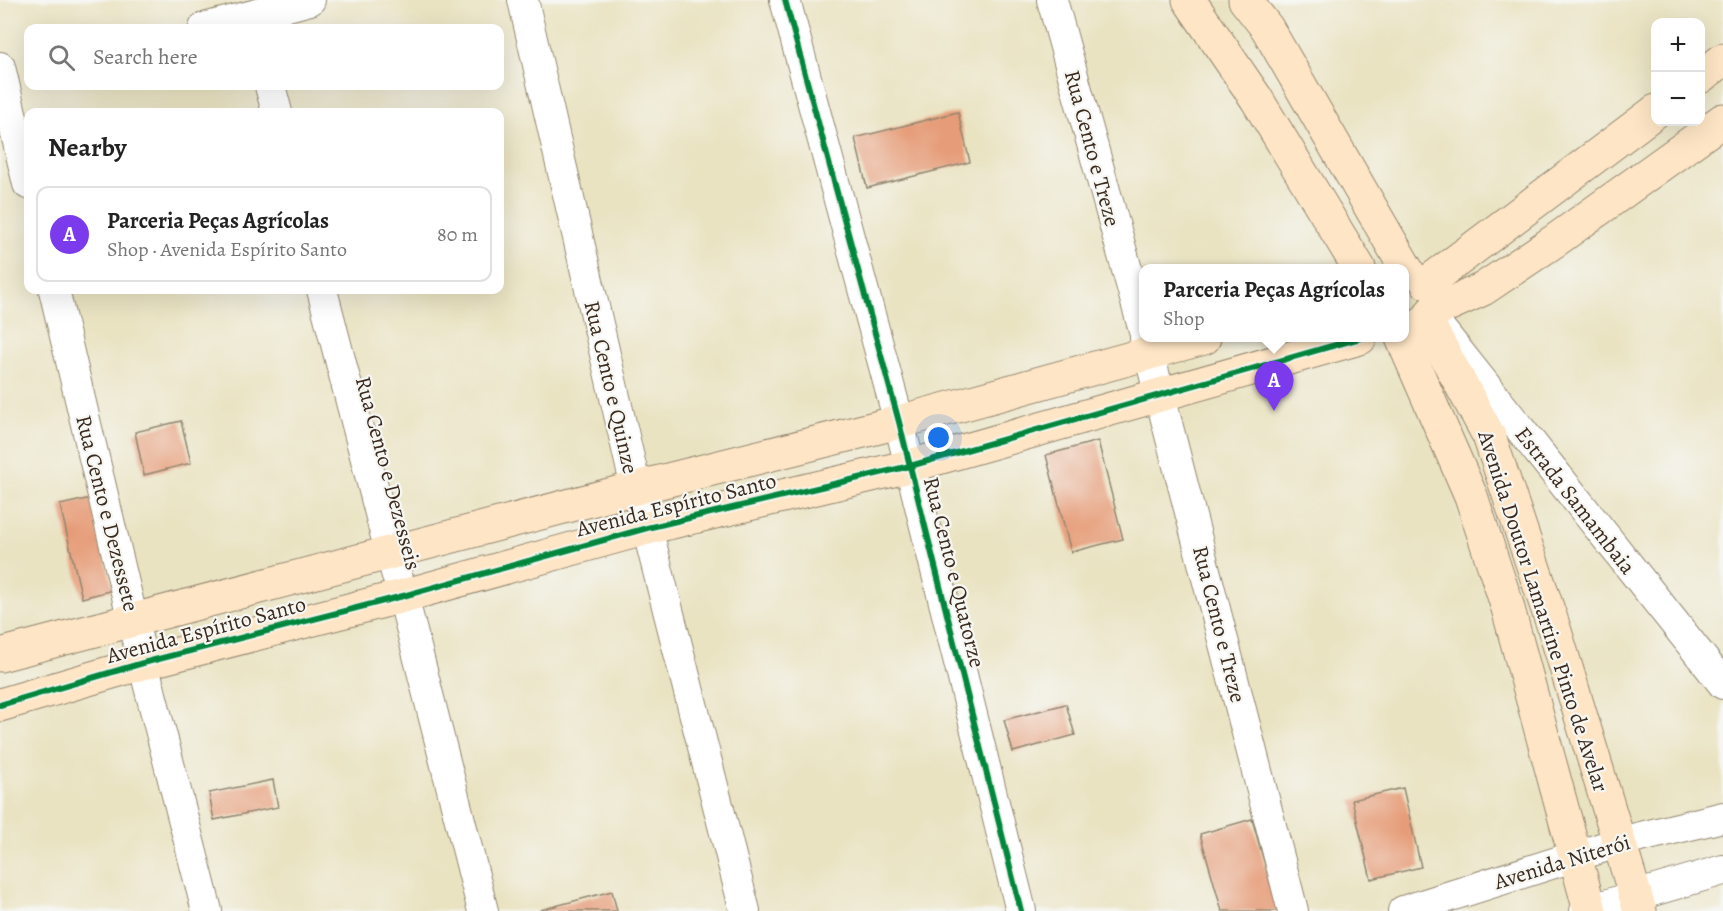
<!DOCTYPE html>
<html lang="en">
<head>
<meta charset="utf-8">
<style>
  body { margin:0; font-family:Alegreya,serif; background:#f6f6f6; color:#222 }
  .controls { position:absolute; right:18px; top:18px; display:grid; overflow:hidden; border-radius:12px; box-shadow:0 6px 24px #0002 }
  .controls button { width:54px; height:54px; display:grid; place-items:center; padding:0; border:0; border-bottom:2px solid #e0e0e0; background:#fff; color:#222; font:30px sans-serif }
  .you { position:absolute; left:939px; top:438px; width:21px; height:21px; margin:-15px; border:4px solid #fff; border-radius:50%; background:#1a73e8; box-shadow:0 0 0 9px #1a73e833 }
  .badge { display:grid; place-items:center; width:39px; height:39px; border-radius:50%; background:#7c3aed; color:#fff; font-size:20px; font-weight:700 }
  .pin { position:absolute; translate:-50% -50px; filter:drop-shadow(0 2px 3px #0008) }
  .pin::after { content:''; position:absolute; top:32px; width:21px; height:18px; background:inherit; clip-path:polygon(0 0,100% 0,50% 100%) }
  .popup { position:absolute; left:1139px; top:264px; width:270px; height:78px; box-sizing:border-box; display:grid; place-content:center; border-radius:12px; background:#fff; filter:drop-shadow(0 2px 4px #0005); font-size:20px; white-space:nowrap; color:#767676 }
  .popup b { font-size:22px; color:#222 }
  .popup::after { content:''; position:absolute; left:50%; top:100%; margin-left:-12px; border:12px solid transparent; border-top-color:#fff }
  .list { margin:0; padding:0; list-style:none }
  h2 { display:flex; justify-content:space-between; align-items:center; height:78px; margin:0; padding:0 24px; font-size:26px }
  h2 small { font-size:20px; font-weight:400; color:#767676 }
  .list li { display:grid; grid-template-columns:39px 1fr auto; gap:18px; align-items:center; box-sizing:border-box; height:96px; margin:0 12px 12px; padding:0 12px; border:2px solid #e0e0e0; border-radius:12px }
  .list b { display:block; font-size:22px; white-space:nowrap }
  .list p { margin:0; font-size:20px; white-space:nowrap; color:#767676 }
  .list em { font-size:20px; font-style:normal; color:#767676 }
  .icon { flex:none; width:33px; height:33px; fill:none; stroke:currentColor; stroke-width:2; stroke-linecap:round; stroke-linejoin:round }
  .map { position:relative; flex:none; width:1723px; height:911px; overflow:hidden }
  .search { position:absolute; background:#fff; box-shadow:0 6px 24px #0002; left:24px; top:24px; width:480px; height:66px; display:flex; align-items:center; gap:15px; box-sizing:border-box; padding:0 21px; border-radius:12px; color:#767676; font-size:22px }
  .panel { position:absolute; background:#fff; box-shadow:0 6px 24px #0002; left:24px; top:108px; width:480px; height:186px; border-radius:12px }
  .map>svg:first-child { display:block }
  .building { fill:#e69c78 }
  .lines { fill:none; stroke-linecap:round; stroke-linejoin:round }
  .street-casing { stroke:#928670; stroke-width:32 }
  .secondary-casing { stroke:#928670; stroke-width:35 }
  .street { stroke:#fff; stroke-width:30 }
  .secondary { stroke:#fee5c5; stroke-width:33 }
  .cycleway-casing { stroke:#f6f6f2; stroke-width:10 }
  .cycleway { stroke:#00873e; stroke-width:6 }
  .labels { text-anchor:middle; stroke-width:4.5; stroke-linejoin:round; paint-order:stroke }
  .street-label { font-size:22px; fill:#3b2a1e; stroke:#f6f6f2 }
</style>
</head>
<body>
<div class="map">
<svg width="1723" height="911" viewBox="0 0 1723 911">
  <rect width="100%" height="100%" fill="#f6f6f2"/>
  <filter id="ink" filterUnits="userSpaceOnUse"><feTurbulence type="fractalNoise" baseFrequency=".0167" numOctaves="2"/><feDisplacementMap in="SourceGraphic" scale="12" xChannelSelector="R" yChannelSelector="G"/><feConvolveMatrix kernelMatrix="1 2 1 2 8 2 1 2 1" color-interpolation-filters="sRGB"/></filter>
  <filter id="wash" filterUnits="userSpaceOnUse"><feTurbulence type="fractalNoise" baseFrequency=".008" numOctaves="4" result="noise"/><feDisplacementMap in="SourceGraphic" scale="24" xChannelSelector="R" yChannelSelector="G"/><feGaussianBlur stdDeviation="1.35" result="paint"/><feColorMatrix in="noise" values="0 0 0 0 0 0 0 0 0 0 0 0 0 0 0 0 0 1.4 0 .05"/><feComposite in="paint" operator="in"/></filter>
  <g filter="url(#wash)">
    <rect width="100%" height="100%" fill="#eae3c2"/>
    <g id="blocks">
      <!-- building -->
      <g class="building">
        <polygon points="958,112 970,162 867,188 855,138"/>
        <polygon points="181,421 191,463 144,475 135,432"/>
        <polygon points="1098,441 1123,539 1071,552 1046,455"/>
        <polygon points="91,498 113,590 82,598 60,505"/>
        <polygon points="1066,704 1075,735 1013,752 1004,720"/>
        <polygon points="273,780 278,807 214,820 209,793"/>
        <polygon points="1403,788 1421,867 1371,879 1352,800"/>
        <polygon points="1252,819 1278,911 1222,911 1200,834"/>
        <polygon points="612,891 617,911 540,911 540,910"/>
      </g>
    </g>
  </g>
  <g filter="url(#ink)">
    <use href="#blocks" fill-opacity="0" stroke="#928670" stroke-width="1.5"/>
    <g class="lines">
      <defs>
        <g id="street">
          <polyline points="523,0 636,488 647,528 745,911"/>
          <polyline points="785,0 899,422 1021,911"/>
          <polyline points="1052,0 1144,331"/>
          <polyline points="204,28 310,0"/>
          <polyline points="0,67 28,184"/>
          <polyline points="270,86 277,112"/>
          <polyline points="54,290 143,663 207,911"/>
          <polyline points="322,290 390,552 403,596 483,911"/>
          <polyline points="1443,332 1723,684"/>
          <polyline points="1145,338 1293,911"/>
          <polyline points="1403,911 1620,842 1723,817"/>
          <polyline points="1585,911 1723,870"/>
        </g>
        <g id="secondary">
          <polyline points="1189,0 1256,98 1359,268"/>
          <polyline points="1245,0 1267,28 1408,272"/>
          <polyline points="1700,77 1723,60"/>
          <polyline points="1427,283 1656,111"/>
          <polyline points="1432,312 1483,289 1556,240 1723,120"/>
          <polyline points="1426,320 1489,436 1554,628 1640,911"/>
          <polyline points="1402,338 1471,496 1507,605 1590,911"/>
          <polyline points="0,655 636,488 899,422 1204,338"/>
          <polyline points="0,705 143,663 403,596 647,528 910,466 1360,338"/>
        </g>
      </defs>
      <!-- street casing -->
      <use href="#street" class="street-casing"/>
      <!-- secondary casing -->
      <use href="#secondary" class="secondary-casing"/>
      <!-- street -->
      <use href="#street" class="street"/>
      <!-- secondary -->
      <use href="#secondary" class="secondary"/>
      <defs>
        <g id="cycleway">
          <polyline points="785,0 899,422 1021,911"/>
          <polyline points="0,705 143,663 403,596 647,528 910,466 1360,338"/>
        </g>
      </defs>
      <!-- cycleway casing -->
      <use href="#cycleway" class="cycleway-casing"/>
      <!-- cycleway -->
      <use href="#cycleway" class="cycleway"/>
    </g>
  </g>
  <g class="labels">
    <!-- street labels -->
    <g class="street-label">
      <text transform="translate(1093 148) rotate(75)" y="8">Rua Cento e Treze</text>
      <text transform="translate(612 387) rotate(77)" y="8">Rua Cento e Quinze</text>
      <text transform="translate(389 473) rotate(75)" y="8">Rua Cento e Dezesseis</text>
      <text transform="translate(1576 500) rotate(52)" y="8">Estrada Samambaia</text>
      <text transform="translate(676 504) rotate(-14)" y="8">Avenida Espírito Santo</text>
      <text transform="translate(108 513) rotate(76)" y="8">Rua Cento e Dezessete</text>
      <text transform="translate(955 572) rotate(76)" y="8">Rua Cento e Quatorze</text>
      <text transform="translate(1544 611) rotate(72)" y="8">Avenida Doutor Lamartine Pinto de Avelar</text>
      <text transform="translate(1220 624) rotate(76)" y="8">Rua Cento e Treze</text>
      <text transform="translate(206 629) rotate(-15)" y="8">Avenida Espírito Santo</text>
      <text transform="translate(1562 861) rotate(-17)" y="8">Avenida Niterói</text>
    </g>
  </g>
</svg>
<div class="controls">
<button>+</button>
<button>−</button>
</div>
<div class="you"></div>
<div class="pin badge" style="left:1274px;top:411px">A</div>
<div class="popup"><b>Parceria Peças Agrícolas</b>Shop</div>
<div class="search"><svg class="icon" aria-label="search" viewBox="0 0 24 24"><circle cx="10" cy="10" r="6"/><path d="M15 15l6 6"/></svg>Search here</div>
<section class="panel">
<h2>Nearby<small></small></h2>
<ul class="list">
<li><span class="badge">A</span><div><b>Parceria Peças Agrícolas</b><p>Shop · Avenida Espírito Santo</p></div><em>80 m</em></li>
</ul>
</section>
</div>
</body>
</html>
